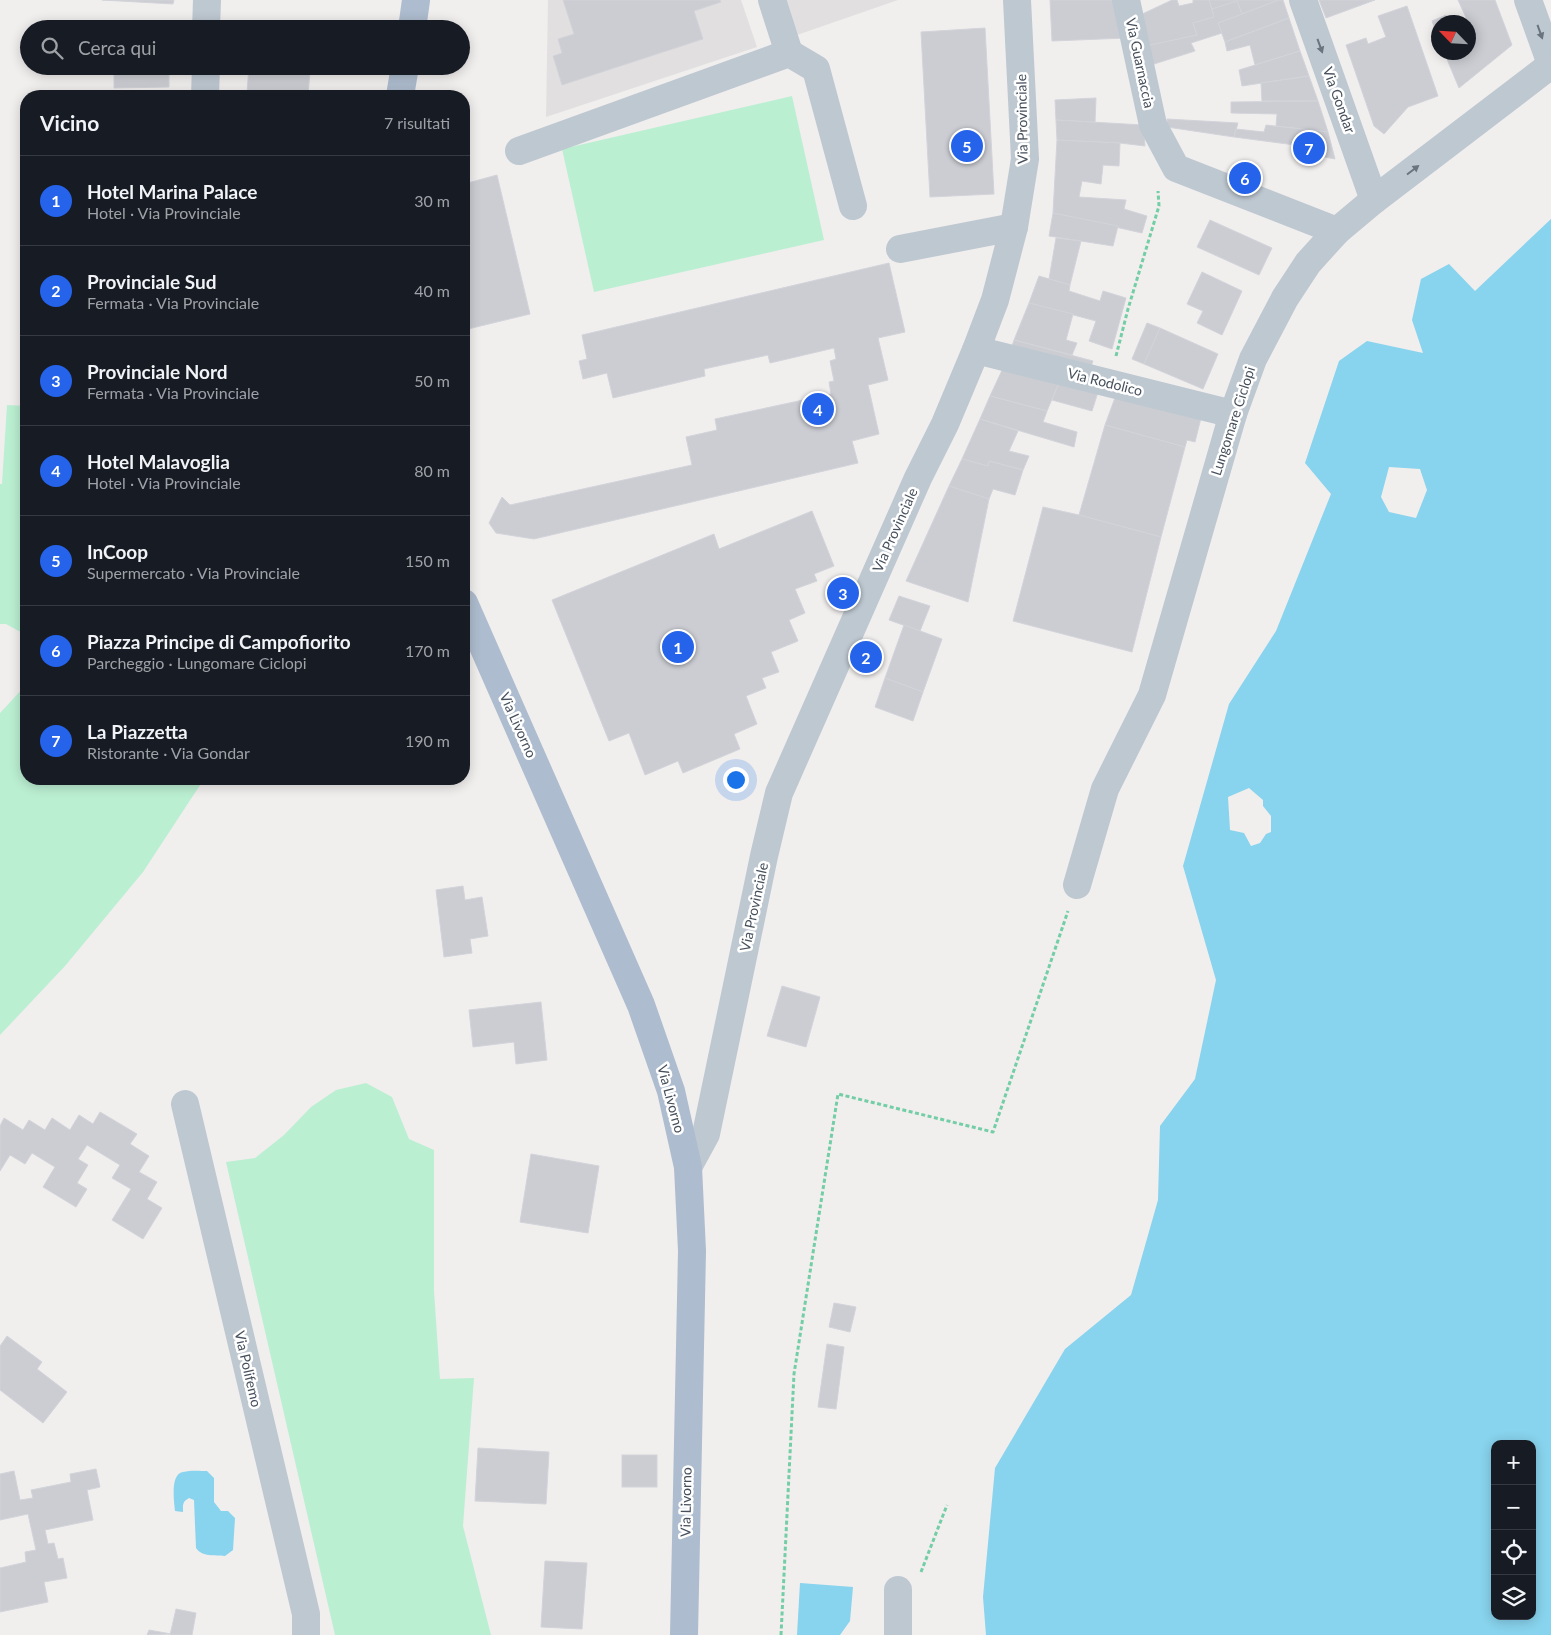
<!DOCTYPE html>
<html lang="it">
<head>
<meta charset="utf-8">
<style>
  body { margin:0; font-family:Lato,sans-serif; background:#242831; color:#f1f3f6 }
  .controls { position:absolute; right:15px; bottom:15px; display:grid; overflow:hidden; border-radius:10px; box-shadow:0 2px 12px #0003 }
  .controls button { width:45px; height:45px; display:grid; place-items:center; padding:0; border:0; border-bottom:1px solid #363941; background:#171b24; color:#f1f3f6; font:25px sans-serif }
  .compass { position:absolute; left:1431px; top:15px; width:45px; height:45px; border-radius:50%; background:#171b24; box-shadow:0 2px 12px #0003; rotate:295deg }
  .you { position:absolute; left:735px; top:779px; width:18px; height:18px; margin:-12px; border:4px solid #fff; border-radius:50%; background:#1a73e8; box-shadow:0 0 0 8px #1a73e833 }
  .badge { display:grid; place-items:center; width:32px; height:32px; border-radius:50%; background:#2563eb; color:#fff; font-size:16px; font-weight:700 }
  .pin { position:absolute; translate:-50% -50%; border:2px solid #fff; box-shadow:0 1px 5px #0006 }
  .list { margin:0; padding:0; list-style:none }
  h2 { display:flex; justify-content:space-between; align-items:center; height:65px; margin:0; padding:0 20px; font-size:21px }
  h2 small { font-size:16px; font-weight:400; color:#9ea1a6 }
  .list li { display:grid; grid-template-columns:32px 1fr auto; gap:15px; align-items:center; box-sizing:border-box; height:90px; padding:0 20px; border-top:1px solid #363941 }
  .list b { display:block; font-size:19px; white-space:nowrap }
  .list p { margin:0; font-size:16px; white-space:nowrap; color:#9ea1a6 }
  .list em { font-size:16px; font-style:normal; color:#9ea1a6 }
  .icon { flex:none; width:28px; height:28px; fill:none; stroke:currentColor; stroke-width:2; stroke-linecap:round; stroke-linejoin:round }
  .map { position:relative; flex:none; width:1551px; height:1635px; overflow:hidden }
  .search { position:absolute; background:#171b24; box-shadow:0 2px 12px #0003; left:20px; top:20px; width:450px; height:55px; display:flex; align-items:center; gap:12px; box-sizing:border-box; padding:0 18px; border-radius:28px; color:#9ea1a6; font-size:19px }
  .panel { position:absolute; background:#171b24; box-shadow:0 2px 12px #0003; left:20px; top:90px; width:450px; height:695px; border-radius:20px }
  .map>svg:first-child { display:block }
  .education { fill:#e2dfe0 }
  .green { fill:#bbefd2 }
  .water { fill:#88d3ed; fill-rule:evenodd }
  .building { fill:#cbcdd3; stroke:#d2d4da }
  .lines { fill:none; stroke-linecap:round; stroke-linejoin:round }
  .path { stroke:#73cea6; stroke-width:3; stroke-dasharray:4 2.5; stroke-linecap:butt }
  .minor { stroke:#bec8d1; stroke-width:28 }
  .major { stroke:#adbcce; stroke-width:28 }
  .oneway { fill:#6a747f }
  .labels { text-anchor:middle; stroke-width:5; stroke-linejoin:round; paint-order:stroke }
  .street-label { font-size:14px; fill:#46505c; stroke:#fff }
</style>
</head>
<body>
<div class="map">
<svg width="1551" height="1635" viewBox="0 0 1551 1635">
  <rect width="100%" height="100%" fill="#f1eeee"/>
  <!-- education -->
  <g class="education">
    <polygon points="548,0 741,0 757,47 546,117"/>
    <polygon points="786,0 898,0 797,35"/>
  </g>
  <!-- green -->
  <g class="green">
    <polygon points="792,96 824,240 594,292 562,149"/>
    <polygon points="7,405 26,406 26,635 6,624 0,624 0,484 2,484"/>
    <polygon points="26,685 26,779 204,779 143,872 65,966 0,1035 0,713"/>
    <polygon points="366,1083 392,1097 409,1139 434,1150 434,1291 440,1379 474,1378 463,1526 491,1635 335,1635 226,1162 255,1158 284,1135 311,1107 336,1090"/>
  </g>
  <!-- water -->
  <g class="water">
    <path d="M1551 219V1635H986L983 1597 995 1468 1065 1349 1131 1295 1158 1200 1160 1126 1195 1079 1216 980 1183 866 1229 704 1276 631 1331 494 1305 463 1339 361 1367 341 1423 353 1412 320 1421 279 1449 264 1475 291ZM1389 467 1420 469 1427 490 1416 518 1389 512 1381 497ZM1249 788 1263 800V806L1271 816V832L1266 834 1260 843 1251 846 1244 833 1230 830 1228 797ZM1495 1444H1532V1616H1495Z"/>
    <path d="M207 1471 214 1478V1502L221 1511H228L235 1518 233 1550 225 1556C215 1555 202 1557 196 1548L194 1500 189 1498C182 1502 183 1505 183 1512L175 1511C174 1501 170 1474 183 1472 191 1470 200 1471 207 1471Z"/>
    <polygon points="800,1583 853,1587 850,1621 840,1635 797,1635"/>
  </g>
  <!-- building -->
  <g class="building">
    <polygon points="102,0 174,0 173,4"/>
    <polygon points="563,0 720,0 721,2 694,11 703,39 562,85 553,56 562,53 558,39 574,34"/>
    <polygon points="1050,0 1115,0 1126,38 1052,41"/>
    <polygon points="1172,0 1177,0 1179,6 1193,3 1193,0 1209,0 1214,17 1193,23 1197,35 1146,46 1138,16"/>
    <polygon points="1209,0 1279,0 1242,14 1237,1 1212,9"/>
    <polygon points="1279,0 1283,0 1289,18 1225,42 1218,23"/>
    <polygon points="1319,0 1375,0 1326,18"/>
    <polygon points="1458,0 1495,0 1512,45 1459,88 1444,52 1468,52 1468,22"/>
    <polygon points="1237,1 1242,14 1218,23 1222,33 1191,43 1195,51 1151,65 1146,46 1197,35 1193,23 1214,17 1212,9"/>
    <polygon points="1407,6 1438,96 1408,107 1384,134 1374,126 1346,45 1366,38 1368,44 1386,37 1378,16"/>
    <polygon points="1446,15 1449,22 1438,22 1438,38 1432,21"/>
    <polygon points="1289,18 1300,51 1255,65 1250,45 1227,51 1225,42"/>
    <polygon points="985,28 994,194 930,197 921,32"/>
    <polygon points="1300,51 1309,76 1242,86 1239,70"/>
    <polygon points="114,66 169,66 169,87 114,88"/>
    <polygon points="249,66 329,66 329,72 310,70 308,96 284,96 247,93"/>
    <polygon points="1309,76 1318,101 1262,101 1261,83"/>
    <polygon points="1096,98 1095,122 1056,120 1055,100"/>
    <polygon points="1318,101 1328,132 1276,126 1277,114 1231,113 1231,102"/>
    <polygon points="1167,119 1238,123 1234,137 1167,127"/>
    <polygon points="1056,120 1143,125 1145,146 1120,143 1057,140"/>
    <polygon points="1266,125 1328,132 1335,159 1293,151 1295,145 1234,137 1236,129 1264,132"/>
    <polygon points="1057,140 1120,143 1119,166 1103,165 1101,184 1082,181 1079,197 1126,200 1124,209 1147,216 1142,233 1053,213"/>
    <polygon points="497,175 530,314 464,330 464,184"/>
    <polygon points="1053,213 1118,226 1113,246 1049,236"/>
    <polygon points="1210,220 1272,248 1259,275 1197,247"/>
    <polygon points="1056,238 1081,241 1070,285 1049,279"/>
    <polygon points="889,263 905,332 878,338 888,380 868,385 879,434 852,441 858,463 534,539 496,533 489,523 502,497 510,505 692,465 686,437 717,430 715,419 831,394 829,382 834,381 830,361 836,359 834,348 770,363 768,355 704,369 705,376 613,398 607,373 583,379 579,361 587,359 582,335"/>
    <polygon points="1202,272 1242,291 1222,335 1197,323 1203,311 1187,304"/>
    <polygon points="1039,276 1070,285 1069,291 1100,301 1103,291 1126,298 1112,349 1089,341 1096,321 1029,303"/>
    <polygon points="1029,303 1073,314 1066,340 1077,343 1072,355 1014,340"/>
    <polygon points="1147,323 1160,328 1144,364 1132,359"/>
    <polygon points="1160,328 1218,354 1203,389 1144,364"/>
    <polygon points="1014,340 1093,361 1089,372 1012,346"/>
    <polygon points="1004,366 1060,380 1047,411 990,396"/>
    <polygon points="1060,380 1099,389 1092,411 1052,400"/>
    <polygon points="1116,395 1202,414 1195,442 1187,440 1185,447 1105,425"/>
    <polygon points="990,396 1047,411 1043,422 1077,432 1074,447 980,419"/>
    <polygon points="980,419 1018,431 1009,451 1029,456 1023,470 989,461 988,466 962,459"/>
    <polygon points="1105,425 1185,447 1161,537 1079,515"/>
    <polygon points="962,459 988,466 989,461 1023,470 1015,495 993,489 989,499 949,486"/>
    <polygon points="949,486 989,499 968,602 906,581"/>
    <polygon points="1043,507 1079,515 1161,537 1132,652 1013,621"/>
    <polygon points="812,511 834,566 814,574 817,581 795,589 805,613 789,620 798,641 771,652 779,672 762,678 766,688 746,696 757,724 734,734 740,749 683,773 678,761 645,775 629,733 609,741 552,600 714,534 719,549"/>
    <polygon points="899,596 930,606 920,631 889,620"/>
    <polygon points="904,625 942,639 923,692 885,678"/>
    <polygon points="885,678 923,692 913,721 875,707"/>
    <polygon points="463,886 465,900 482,897 488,936 470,939 472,953 444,957 436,890"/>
    <polygon points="782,986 820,997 806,1047 767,1036"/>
    <polygon points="541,1002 547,1060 516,1064 514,1042 473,1047 469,1010"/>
    <polygon points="100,1112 137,1134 130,1144 149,1156 139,1172 157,1182 147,1199 162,1208 143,1239 112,1220 131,1189 112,1178 120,1165 87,1145 78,1159 88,1165 77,1183 87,1189 76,1207 43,1187 55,1167 32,1153 25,1164 10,1155 0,1171 0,1126 4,1118 23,1130 29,1120 45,1130 52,1118 70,1130 79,1115 93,1124"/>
    <polygon points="531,1154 599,1166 588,1233 520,1222"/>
    <polygon points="834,1303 856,1307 850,1332 829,1327"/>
    <polygon points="7,1336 42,1362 37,1369 67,1392 43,1423 0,1390 0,1346"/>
    <polygon points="827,1344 844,1347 836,1409 818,1407"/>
    <polygon points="478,1448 549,1452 546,1504 475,1501"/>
    <rect x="622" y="1455" width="35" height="32"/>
    <polygon points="96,1469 100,1487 87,1490 93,1520 45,1530 48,1544 54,1543 58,1559 63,1558 67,1578 44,1582 48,1602 0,1612 0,1568 26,1562 25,1552 36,1550 28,1514 0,1520 0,1474 14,1471 20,1500 33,1498 31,1490 71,1482 70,1474"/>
    <polygon points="545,1561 587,1563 582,1629 541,1627"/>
    <polygon points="176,1609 196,1613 192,1635 170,1635"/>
    <polygon points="149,1630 171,1634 147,1635"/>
  </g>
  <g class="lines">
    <!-- path -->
    <g class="path">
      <polyline points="1116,356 1128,309 1159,206 1158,191"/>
      <polyline points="921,1572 947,1505"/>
      <polyline points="781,1635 794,1374 838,1094 993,1132 1068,911"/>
    </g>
    <!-- minor -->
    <g class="minor">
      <polyline points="772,0 789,53"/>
      <polyline points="1126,0 1153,125 1176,168 1337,231"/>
      <polyline points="1303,0 1374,200"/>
      <polyline points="1528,0 1551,64"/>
      <polyline points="206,29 207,0"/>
      <polyline points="205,96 206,66"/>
      <polyline points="519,151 789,53 816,69 853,206"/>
      <polyline points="900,249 1014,227"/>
      <polyline points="976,350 1233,414"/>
      <polyline points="1077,885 1105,789 1152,695 1233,414 1253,359 1285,298 1308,263 1337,231 1374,200 1551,65"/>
      <polyline points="185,1104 306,1614 306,1635"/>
      <polyline points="688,1167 706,1134 764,856 779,793 918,478 945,424 976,350 995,300 1014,227 1025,159 1017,0"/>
      <polyline points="898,1590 898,1635"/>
    </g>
    <!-- major -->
    <g class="major">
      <polyline points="412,29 416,0"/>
      <polyline points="400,96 405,66"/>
      <polyline points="464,603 641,1005 671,1091 688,1167 692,1251 684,1635"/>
    </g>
  </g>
  <!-- one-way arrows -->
  <defs><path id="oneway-solid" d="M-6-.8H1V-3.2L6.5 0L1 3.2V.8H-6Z" transform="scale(1.25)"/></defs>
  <g class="oneway">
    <use href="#oneway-solid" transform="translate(1540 32) rotate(70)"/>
    <use href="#oneway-solid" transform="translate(1320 46) rotate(70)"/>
    <use href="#oneway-solid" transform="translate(1413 170) rotate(-37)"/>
  </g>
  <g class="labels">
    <!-- street labels -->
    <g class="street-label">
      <text transform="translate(1140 63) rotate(78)" y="5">Via Guarnaccia</text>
      <text transform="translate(1339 100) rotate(70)" y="5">Via Gondar</text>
      <text transform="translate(1022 119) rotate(-91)" y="5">Via Provinciale</text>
      <text transform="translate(1105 382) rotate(14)" y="5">Via Rodolico</text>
      <text transform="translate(1233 421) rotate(-72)" y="5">Lungomare Ciclopi</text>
      <text transform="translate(895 530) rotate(-66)" y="5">Via Provinciale</text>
      <text transform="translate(518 725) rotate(66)" y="5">Via Livorno</text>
      <text transform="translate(754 907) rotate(-78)" y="5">Via Provinciale</text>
      <text transform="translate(671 1099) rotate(75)" y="5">Via Livorno</text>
      <text transform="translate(248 1369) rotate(77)" y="5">Via Polifemo</text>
      <text transform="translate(686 1502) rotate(-89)" y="5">Via Livorno</text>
    </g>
  </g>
</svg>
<div class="controls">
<button>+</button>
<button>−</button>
<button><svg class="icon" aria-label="locate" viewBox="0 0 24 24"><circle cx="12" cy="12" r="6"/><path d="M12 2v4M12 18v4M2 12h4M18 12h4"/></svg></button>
<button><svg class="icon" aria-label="layers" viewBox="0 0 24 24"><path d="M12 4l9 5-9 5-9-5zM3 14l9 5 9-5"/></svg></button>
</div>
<svg class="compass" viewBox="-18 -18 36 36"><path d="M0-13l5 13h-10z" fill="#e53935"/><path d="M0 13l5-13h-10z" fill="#9ea1a6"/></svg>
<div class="you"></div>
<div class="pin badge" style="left:678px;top:647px">1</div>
<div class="pin badge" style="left:866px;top:657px">2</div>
<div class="pin badge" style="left:843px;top:593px">3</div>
<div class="pin badge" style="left:818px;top:409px">4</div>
<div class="pin badge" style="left:967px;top:146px">5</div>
<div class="pin badge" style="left:1245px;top:178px">6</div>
<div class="pin badge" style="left:1309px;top:148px">7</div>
<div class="search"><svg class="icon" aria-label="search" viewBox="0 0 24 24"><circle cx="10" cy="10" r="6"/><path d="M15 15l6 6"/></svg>Cerca qui</div>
<section class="panel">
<h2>Vicino<small>7 risultati</small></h2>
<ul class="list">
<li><span class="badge">1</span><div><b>Hotel Marina Palace</b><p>Hotel · Via Provinciale</p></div><em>30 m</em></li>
<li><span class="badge">2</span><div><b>Provinciale Sud</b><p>Fermata · Via Provinciale</p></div><em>40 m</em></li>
<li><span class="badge">3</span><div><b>Provinciale Nord</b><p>Fermata · Via Provinciale</p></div><em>50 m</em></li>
<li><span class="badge">4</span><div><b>Hotel Malavoglia</b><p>Hotel · Via Provinciale</p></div><em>80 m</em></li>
<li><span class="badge">5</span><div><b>InCoop</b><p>Supermercato · Via Provinciale</p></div><em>150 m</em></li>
<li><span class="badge">6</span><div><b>Piazza Principe di Campofiorito</b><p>Parcheggio · Lungomare Ciclopi</p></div><em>170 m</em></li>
<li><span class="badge">7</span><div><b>La Piazzetta</b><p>Ristorante · Via Gondar</p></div><em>190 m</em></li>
</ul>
</section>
</div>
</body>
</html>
